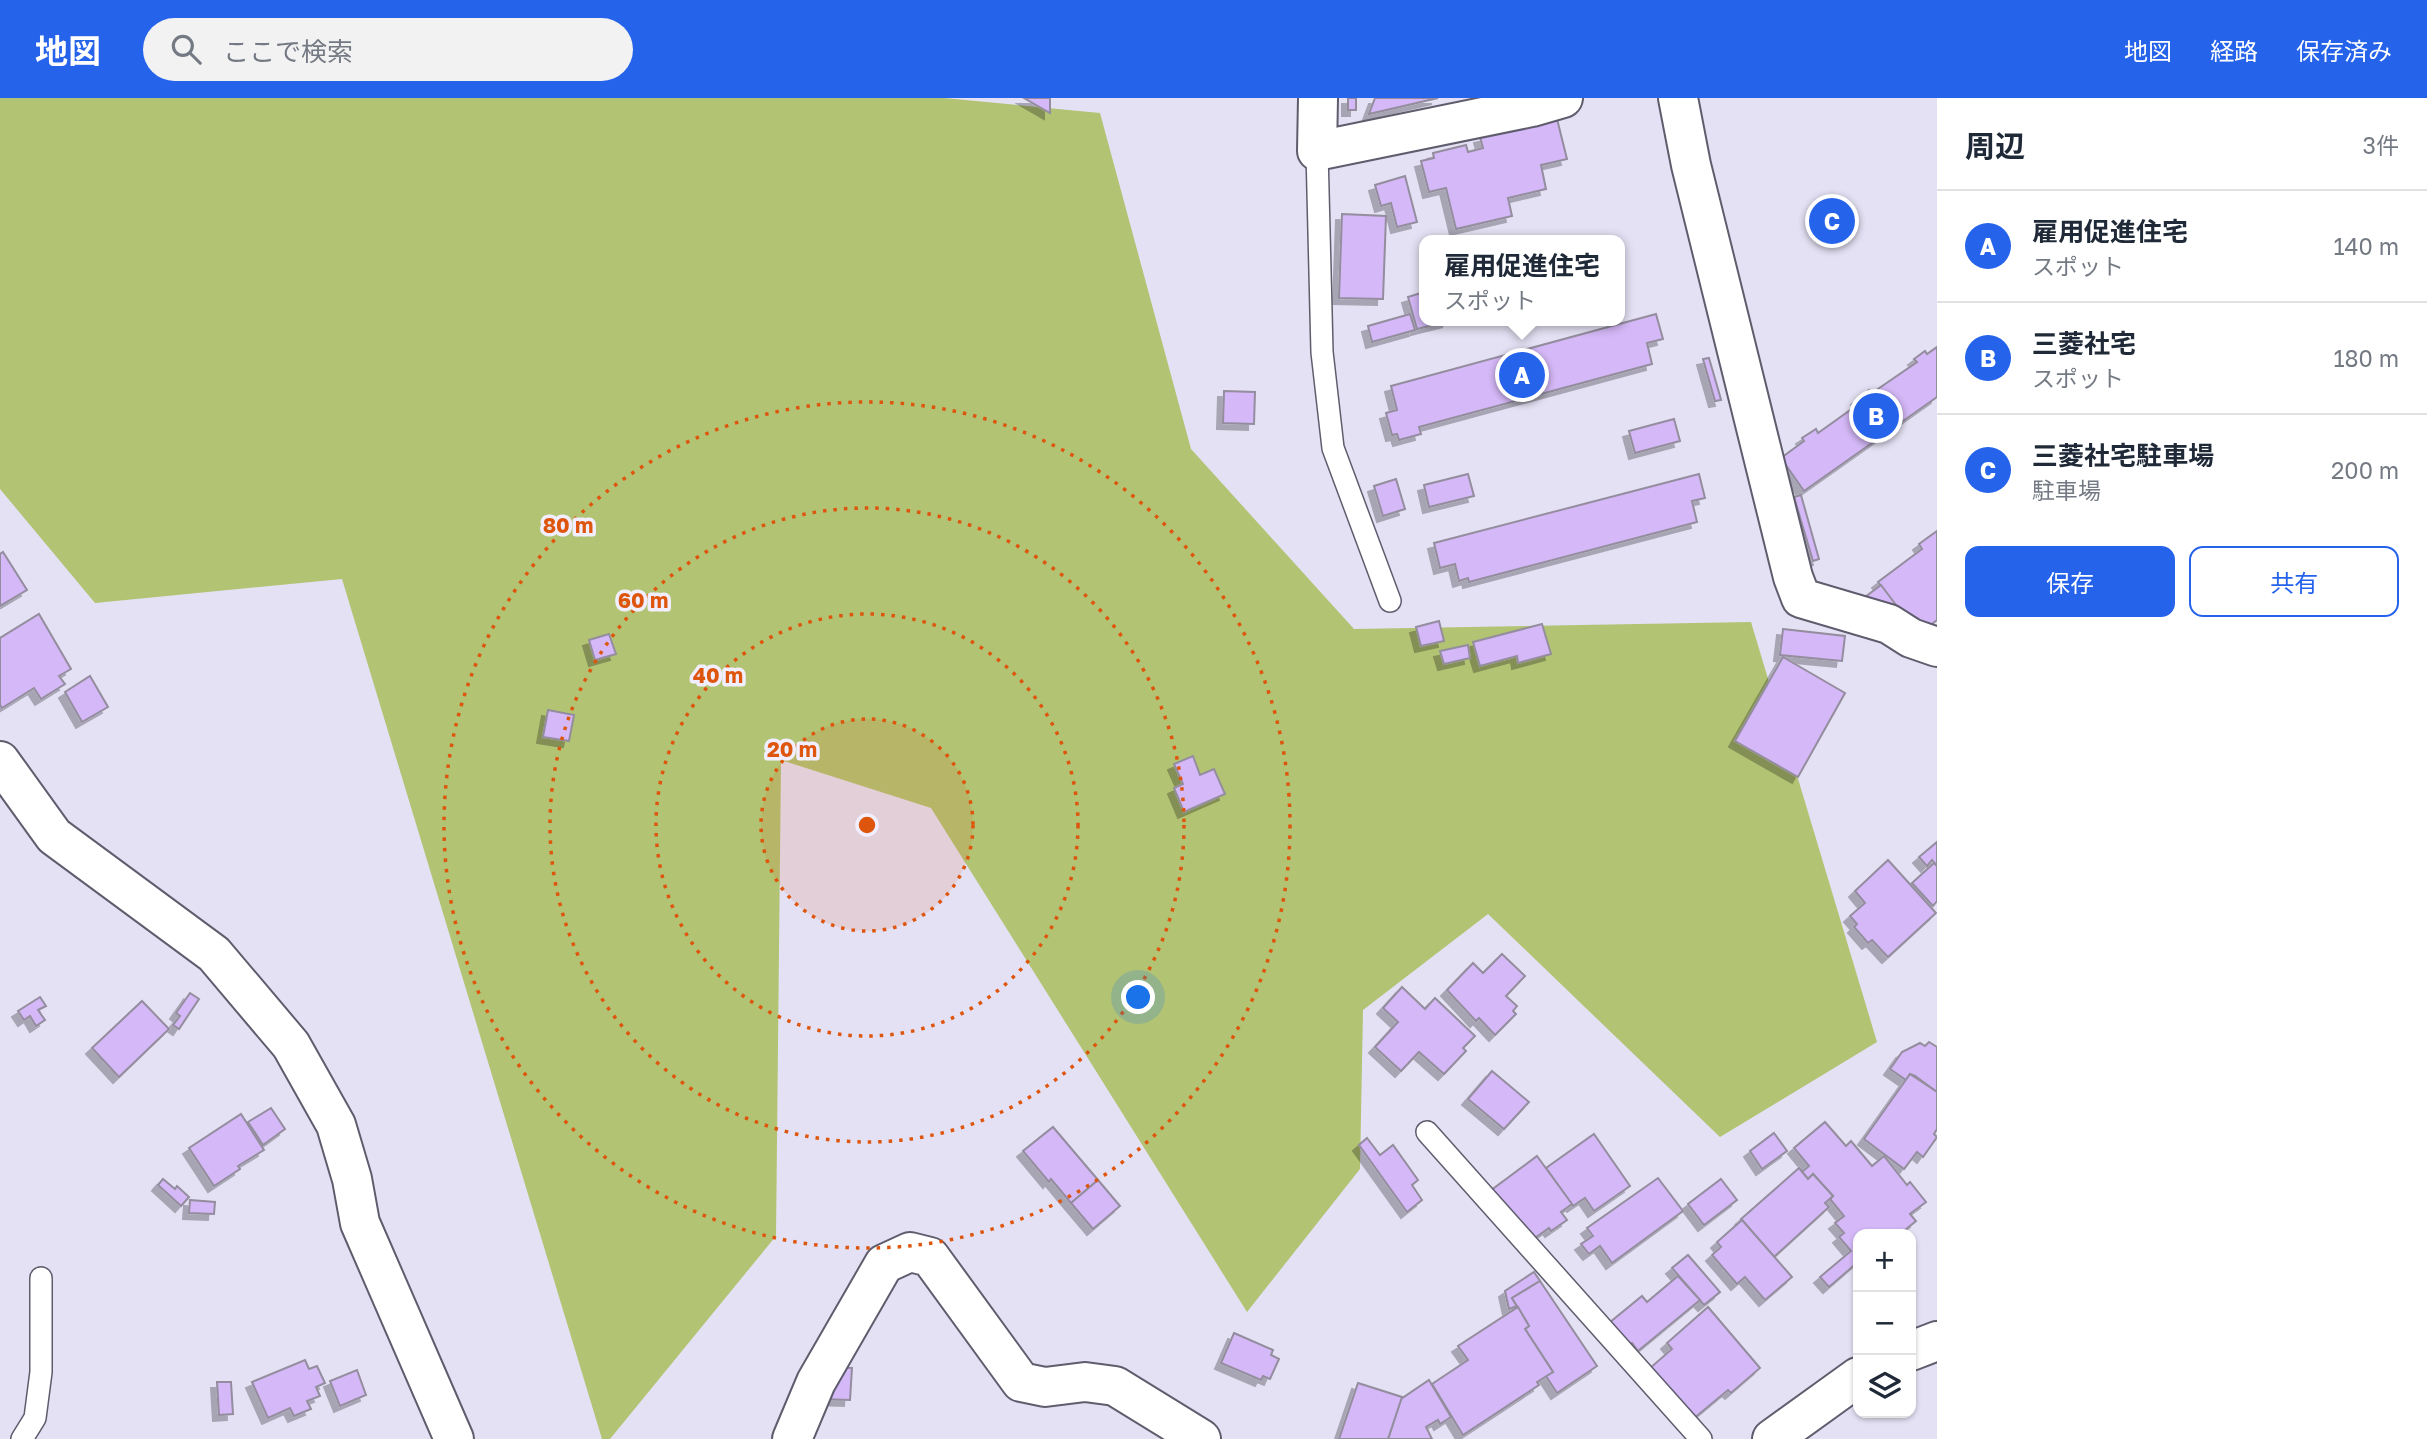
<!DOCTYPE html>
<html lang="ja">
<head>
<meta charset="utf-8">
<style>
  body { margin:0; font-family:"Golos Text","Noto Sans JP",sans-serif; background:#f2f2f3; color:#1f2937 }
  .controls { position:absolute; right:21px; bottom:21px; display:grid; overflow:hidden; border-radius:14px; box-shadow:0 2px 5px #0004 }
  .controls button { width:63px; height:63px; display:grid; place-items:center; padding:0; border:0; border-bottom:2px solid #e0e1e3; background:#fff; color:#1f2937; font:35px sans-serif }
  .you { position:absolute; left:1139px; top:900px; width:24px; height:24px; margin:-18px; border:5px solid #fff; border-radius:50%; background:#1a73e8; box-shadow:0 0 0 10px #1a73e833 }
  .badge { display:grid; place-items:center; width:46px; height:46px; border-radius:50%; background:#2563eb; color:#fff; font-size:23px; font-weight:700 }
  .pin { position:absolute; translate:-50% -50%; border:4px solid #fff; box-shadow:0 2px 7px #0006 }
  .popup { position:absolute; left:1419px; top:137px; width:206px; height:91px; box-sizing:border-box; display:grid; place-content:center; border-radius:14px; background:#fff; filter:drop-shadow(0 2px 5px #0005); font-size:23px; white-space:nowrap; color:#747a83 }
  .popup b { font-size:26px; color:#1f2937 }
  .popup::after { content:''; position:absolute; left:50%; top:100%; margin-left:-14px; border:14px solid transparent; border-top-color:#fff }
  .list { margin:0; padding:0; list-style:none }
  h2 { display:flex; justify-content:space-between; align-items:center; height:91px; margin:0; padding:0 28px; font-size:30px }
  h2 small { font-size:23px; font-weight:400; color:#747a83 }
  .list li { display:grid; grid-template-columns:46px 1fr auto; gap:21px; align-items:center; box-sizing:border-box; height:112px; padding:0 28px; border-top:2px solid #e0e1e3 }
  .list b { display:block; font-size:26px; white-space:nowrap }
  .list p { margin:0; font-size:23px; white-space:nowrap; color:#747a83 }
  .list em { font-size:23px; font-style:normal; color:#747a83 }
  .actions { display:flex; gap:14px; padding:21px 28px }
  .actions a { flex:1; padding:16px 0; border:2px solid #2563eb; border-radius:14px; text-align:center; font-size:24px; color:#2563eb }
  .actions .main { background:#2563eb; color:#fff }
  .icon { flex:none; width:38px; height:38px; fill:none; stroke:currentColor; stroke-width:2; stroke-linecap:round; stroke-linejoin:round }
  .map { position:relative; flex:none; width:1937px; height:1341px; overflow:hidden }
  header { display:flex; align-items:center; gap:42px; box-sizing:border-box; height:98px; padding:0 35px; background:#2563eb; color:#fff }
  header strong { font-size:33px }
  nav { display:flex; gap:38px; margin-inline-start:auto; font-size:24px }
  .search { width:490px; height:63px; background:#f2f2f3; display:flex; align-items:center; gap:18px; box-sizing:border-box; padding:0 24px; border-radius:38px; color:#747a83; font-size:26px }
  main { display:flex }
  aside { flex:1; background:#fff }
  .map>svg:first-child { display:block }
  .green { fill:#b2c373 }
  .building { fill:#d4b8f7; stroke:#948d9e; stroke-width:2; filter:url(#shadow) }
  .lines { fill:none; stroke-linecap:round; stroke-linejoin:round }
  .lane-casing { stroke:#5f5d6d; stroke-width:24 }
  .street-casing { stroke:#5f5d6d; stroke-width:42 }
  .lane { stroke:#fff; stroke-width:21 }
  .street { stroke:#fff; stroke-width:38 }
  .ring { fill:none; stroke:#de560d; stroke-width:3.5; stroke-dasharray:3.5 7 }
  .centre { fill:#de560d; stroke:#f1efff; stroke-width:3.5 }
  .ring-label { font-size:21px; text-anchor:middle; font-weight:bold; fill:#de560d; stroke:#f1efff; stroke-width:7; stroke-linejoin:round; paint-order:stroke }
</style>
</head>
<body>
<header>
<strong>地図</strong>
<div class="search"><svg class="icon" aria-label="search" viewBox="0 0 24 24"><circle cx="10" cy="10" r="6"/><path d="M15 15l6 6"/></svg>ここで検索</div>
<nav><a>地図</a><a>経路</a><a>保存済み</a></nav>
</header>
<main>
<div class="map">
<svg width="1937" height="1341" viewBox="0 0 1937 1341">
  <defs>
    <filter id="shadow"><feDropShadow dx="-6" dy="6" stdDeviation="0" flood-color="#0004"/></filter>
  </defs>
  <rect width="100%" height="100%" fill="#e4e1f4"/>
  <!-- green -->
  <polygon class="green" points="0,0 944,0 1100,15 1191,351 1354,531 1751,524 1877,944 1720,1039 1488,816 1363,912 1360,1071 1247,1214 931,710 781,662 776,1138 610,1341 602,1341 342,481 95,505 0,391"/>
  <!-- building -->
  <g class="building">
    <polygon points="1024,0 1050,0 1050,15"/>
    <rect x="1348" y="0" width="8" height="12"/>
    <polygon points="1375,0 1438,0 1369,16"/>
    <polygon points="1557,21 1567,61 1541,67 1546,91 1508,100 1512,118 1456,131 1446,90 1429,94 1421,63 1434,60 1433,55 1466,47 1468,54 1483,50 1480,39"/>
    <polygon points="1405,78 1417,124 1397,129 1391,105 1381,108 1375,87"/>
    <polygon points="1342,116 1386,118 1383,201 1339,200"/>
    <polygon points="1424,194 1424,223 1449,223 1417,231 1408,199"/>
    <polygon points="1410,216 1415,232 1372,244 1368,228"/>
    <polygon points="1656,216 1663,241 1647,245 1652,266 1419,329 1421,336 1399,342 1397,336 1392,337 1386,315 1397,312 1391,288"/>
    <polygon points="1937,249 1937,299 1804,393 1781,360 1804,343 1802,340 1816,331 1818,335 1860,305 1857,301 1869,292 1872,295 1917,264 1914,261 1925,253 1927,256"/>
    <polygon points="1709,260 1720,298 1721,302 1715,303 1703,261"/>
    <polygon points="1224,293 1255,294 1254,326 1223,325"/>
    <polygon points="1674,321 1680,343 1635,355 1629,333"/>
    <polygon points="1468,376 1474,398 1429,409 1424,387"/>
    <polygon points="1699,376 1705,400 1692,403 1697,424 1469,484 1468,480 1459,483 1455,466 1440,470 1434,445"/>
    <polygon points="1396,381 1405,411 1383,418 1374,388"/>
    <polygon points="1801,397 1819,461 1813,463 1794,399"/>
    <polygon points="1937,433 1937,522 1918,537 1878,484 1922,451 1919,446"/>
    <polygon points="3,454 27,492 0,508 0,456"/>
    <polygon points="1881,487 1911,527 1861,502"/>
    <polygon points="39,516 71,571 59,578 65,586 41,601 34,590 2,610 0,607 0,540"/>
    <polygon points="1439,523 1444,543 1421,548 1416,529"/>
    <polygon points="1542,526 1551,556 1518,565 1517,558 1480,568 1473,544"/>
    <polygon points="1783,531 1845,538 1842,563 1780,557"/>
    <polygon points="609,536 616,556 595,562 589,542"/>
    <polygon points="1468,547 1470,560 1444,566 1440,553"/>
    <polygon points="1783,559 1845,595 1798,679 1735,643"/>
    <polygon points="90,578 108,609 82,624 65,594"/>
    <polygon points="548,612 574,617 569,643 543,639"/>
    <polygon points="1193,658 1200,677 1214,671 1225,696 1184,714 1174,690 1183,686 1174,666"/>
    <polygon points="1937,744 1937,768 1932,762 1927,768 1919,759"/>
    <polygon points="1888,762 1936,815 1888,859 1872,842 1868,845 1854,829 1857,826 1850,818 1865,805 1855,793"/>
    <polygon points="1934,765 1937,768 1937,803 1933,808 1912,785"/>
    <polygon points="1502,856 1525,878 1506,898 1517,908 1513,913 1516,916 1495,937 1479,920 1476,923 1447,892 1473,865 1483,875"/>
    <polygon points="1402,889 1425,911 1435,900 1475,938 1463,950 1466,953 1444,976 1419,954 1401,973 1375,949 1398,924 1383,910"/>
    <polygon points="190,895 199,901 179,931 173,927 180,918 176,915"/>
    <polygon points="40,899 46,908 38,912 45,922 36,928 30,918 24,922 18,913"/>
    <polygon points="142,903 169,931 119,979 92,950"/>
    <polygon points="1929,944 1937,949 1937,994 1915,978 1910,976 1906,982 1890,971 1902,954 1920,945 1925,948"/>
    <polygon points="1492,973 1529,1004 1504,1031 1468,1001"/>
    <polygon points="1910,976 1937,994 1937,1031 1934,1036 1937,1039 1923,1059 1917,1054 1904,1071 1864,1041"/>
    <polygon points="271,1010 285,1031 263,1047 248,1024"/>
    <polygon points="241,1016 264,1052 238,1068 240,1071 214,1088 189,1050"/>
    <polygon points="1825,1024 1846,1048 1851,1043 1872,1068 1884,1058 1907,1087 1910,1084 1926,1104 1910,1116 1916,1123 1900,1136 1858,1136 1858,1164 1829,1189 1820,1179 1851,1153 1839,1139 1844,1135 1835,1125 1844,1118 1830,1101 1833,1098 1813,1076 1808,1081 1802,1074 1809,1068 1794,1050"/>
    <polygon points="1053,1029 1098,1082 1071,1105 1051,1081 1049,1084 1023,1053"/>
    <polygon points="1774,1035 1787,1053 1762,1071 1750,1053"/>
    <polygon points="1594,1036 1630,1088 1594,1113 1585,1100 1573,1108 1546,1070"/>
    <polygon points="1367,1040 1380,1057 1393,1047 1418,1082 1412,1087 1422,1102 1407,1114 1359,1047"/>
    <polygon points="1537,1058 1572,1106 1561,1114 1567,1122 1551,1133 1549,1130 1528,1145 1490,1093"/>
    <polygon points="1799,1070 1808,1081 1813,1076 1833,1098 1825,1105 1829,1109 1774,1159 1741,1121"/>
    <polygon points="1658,1080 1683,1113 1612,1165 1600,1148 1589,1156 1581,1146 1593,1138 1587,1130"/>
    <polygon points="163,1081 175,1091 177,1088 189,1099 181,1108 158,1087"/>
    <polygon points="1721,1081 1737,1102 1704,1127 1688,1106"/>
    <polygon points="1098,1082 1120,1108 1093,1131 1071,1105"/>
    <polygon points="190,1102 215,1104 214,1116 189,1115"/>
    <polygon points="1742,1122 1792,1179 1765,1202 1745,1179 1737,1186 1712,1157 1721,1149 1717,1144"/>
    <polygon points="1688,1157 1720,1194 1704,1207 1672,1170"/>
    <polygon points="1534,1174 1540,1183 1512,1200 1517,1208 1509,1211 1505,1193"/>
    <polygon points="1678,1178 1700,1202 1638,1253 1632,1245 1625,1251 1609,1225 1642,1198 1647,1204"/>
    <polygon points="1540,1183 1597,1268 1557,1295 1546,1278 1553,1274 1525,1231 1529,1228 1512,1200"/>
    <polygon points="1518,1209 1529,1228 1525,1231 1553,1274 1537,1284 1539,1287 1463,1337 1432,1286 1468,1262 1458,1248"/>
    <polygon points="1708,1209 1760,1270 1731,1295 1728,1292 1692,1322 1649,1271 1672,1251 1667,1245"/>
    <polygon points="1234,1235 1273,1252 1271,1257 1279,1261 1270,1281 1263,1278 1261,1282 1221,1265"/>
    <polygon points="305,1262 309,1271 317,1268 325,1285 316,1289 320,1298 307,1303 311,1311 294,1318 290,1310 268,1320 252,1284"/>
    <polygon points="823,1269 852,1270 850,1302 821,1301"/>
    <polygon points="357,1272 366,1297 340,1308 330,1283"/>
    <polygon points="1429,1282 1451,1319 1440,1326 1438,1322 1426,1329 1432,1341 1388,1341 1401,1301"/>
    <polygon points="217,1284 231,1284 233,1316 219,1317"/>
    <polygon points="1358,1285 1402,1299 1388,1341 1339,1341"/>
  </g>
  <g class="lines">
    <defs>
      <g id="lane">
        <polyline points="1317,53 1322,254 1333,350 1390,503"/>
        <polyline points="1427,1034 1701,1341"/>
        <polyline points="22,1341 35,1320 41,1274 41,1180"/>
      </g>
      <g id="street">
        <polyline points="1318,0 1317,53 1532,9 1563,0"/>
        <polyline points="1678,0 1691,67 1793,479 1801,500 1889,526 1911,540 1937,549"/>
        <polyline points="0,663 54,738 214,856 291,947 336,1027 352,1081 360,1125 454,1341"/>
        <polyline points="1911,1253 1937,1243"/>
        <polyline points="792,1341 816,1284 884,1166 910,1154 930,1159 1021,1284 1045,1289 1085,1284 1115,1288 1201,1341"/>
        <polyline points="1772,1341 1858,1279"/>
      </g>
    </defs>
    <!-- lane casing -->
    <use href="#lane" class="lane-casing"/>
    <!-- street casing -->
    <use href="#street" class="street-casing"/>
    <!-- lane -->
    <use href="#lane" class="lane"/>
    <!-- street -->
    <use href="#street" class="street"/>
  </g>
  <!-- distance rings -->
  <circle cx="867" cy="727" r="106" fill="#de560d" fill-opacity=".12"/>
  <g class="ring">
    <circle cx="867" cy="727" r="106"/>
    <circle cx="867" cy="727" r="211"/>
    <circle cx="867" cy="727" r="317"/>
    <circle cx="867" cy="727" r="423"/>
  </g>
  <circle cx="867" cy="727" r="10" class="centre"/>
  <g class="ring-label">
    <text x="568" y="435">80 m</text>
    <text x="643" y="510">60 m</text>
    <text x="718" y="585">40 m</text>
    <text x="792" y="659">20 m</text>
  </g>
</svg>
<div class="controls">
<button>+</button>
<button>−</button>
<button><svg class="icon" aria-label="layers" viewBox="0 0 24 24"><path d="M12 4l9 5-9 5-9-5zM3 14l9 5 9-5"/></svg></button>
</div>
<div class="you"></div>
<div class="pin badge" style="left:1522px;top:277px">A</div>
<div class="popup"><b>雇用促進住宅</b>スポット</div>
<div class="pin badge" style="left:1876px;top:318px">B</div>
<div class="pin badge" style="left:1832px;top:123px">C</div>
</div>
<aside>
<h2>周辺<small>3件</small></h2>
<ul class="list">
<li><span class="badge">A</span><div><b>雇用促進住宅</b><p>スポット</p></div><em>140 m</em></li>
<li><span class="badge">B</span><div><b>三菱社宅</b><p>スポット</p></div><em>180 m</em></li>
<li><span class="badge">C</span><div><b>三菱社宅駐車場</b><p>駐車場</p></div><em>200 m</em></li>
</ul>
<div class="actions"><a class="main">保存</a><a>共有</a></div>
</aside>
</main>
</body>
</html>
